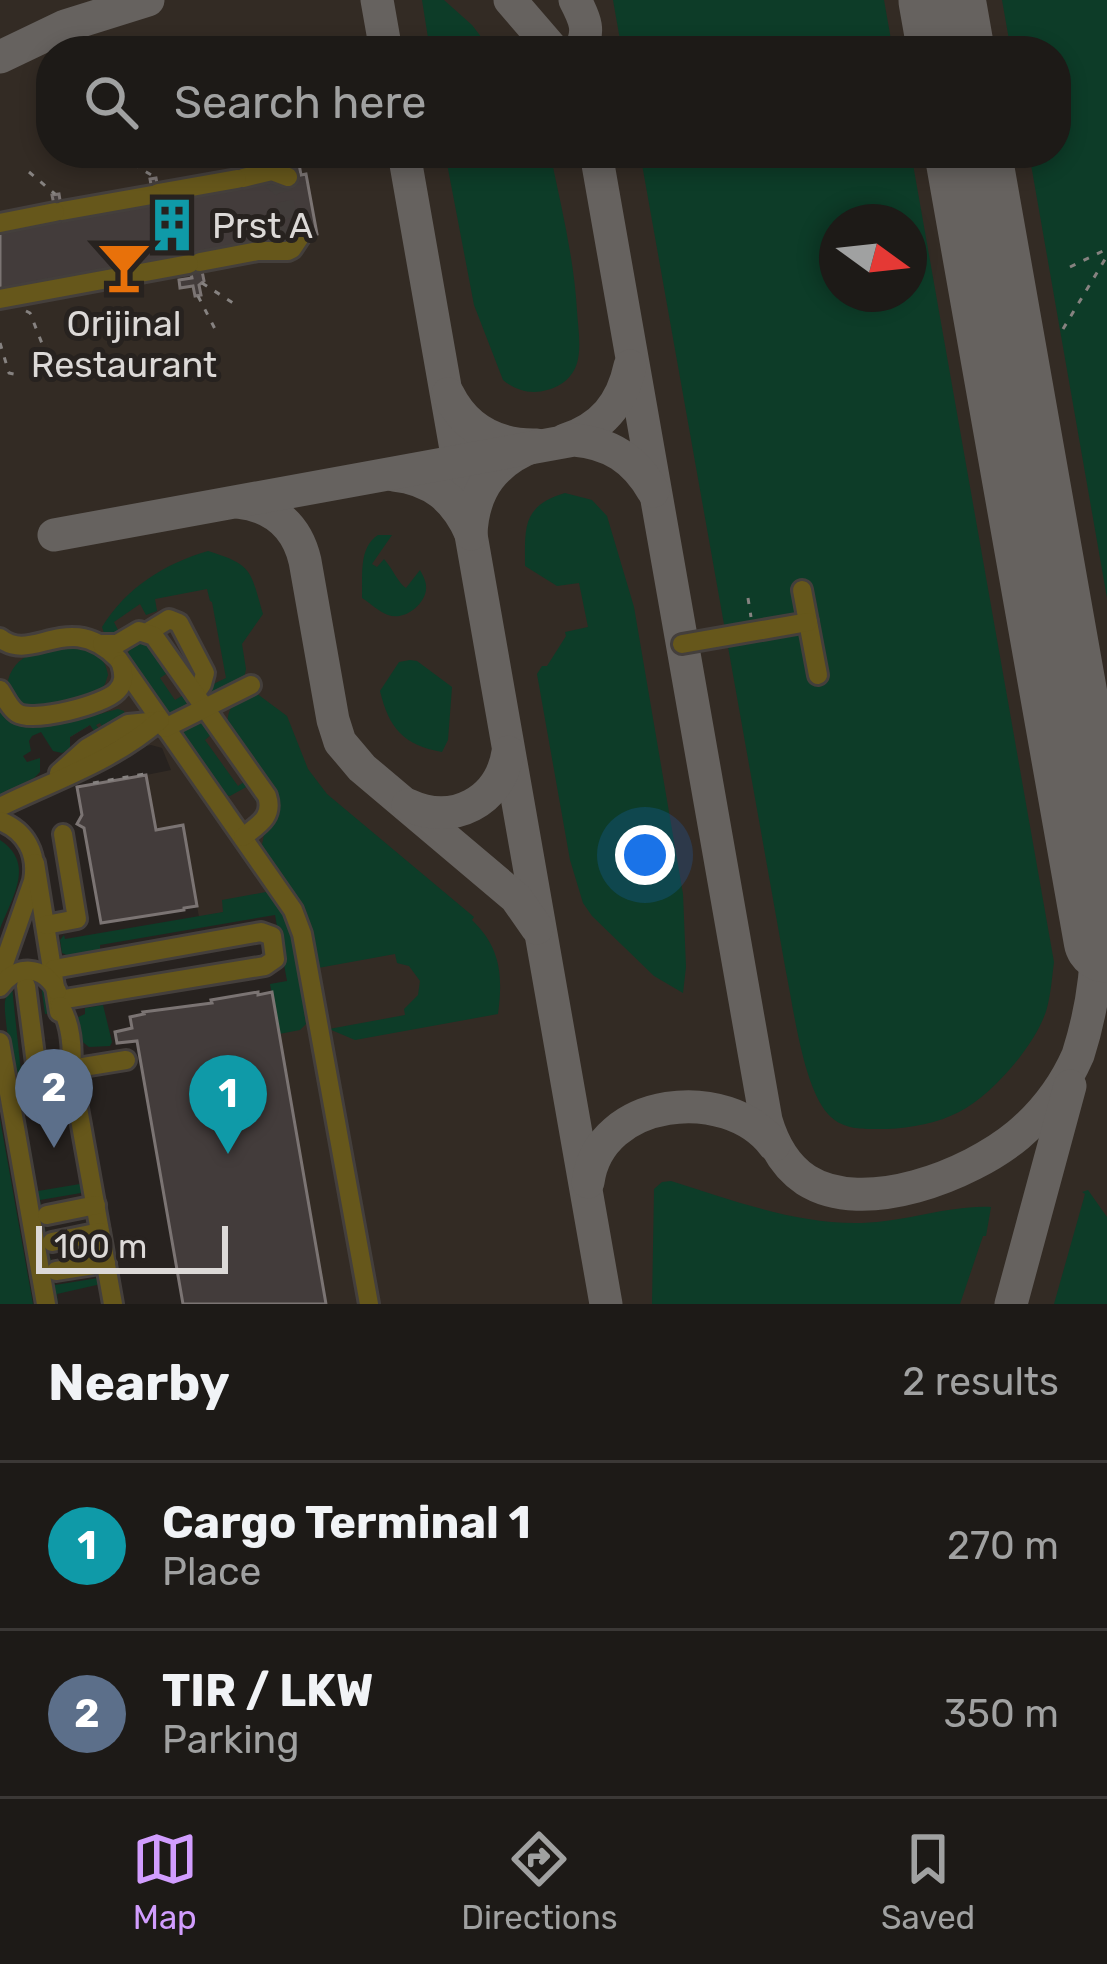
<!DOCTYPE html>
<html lang="en">
<head>
<meta charset="utf-8">
<style>
  body { margin:0; font-family:Rubik,sans-serif; background:#2a2724; color:#f1f3f6 }
  .compass { position:absolute; left:819px; top:204px; width:108px; height:108px; border-radius:50%; background:#1d1a17; box-shadow:0 6px 18px #0003; rotate:105deg }
  .scale { position:absolute; left:36px; bottom:30px; width:192px; box-sizing:border-box; padding-left:12px; border:6px solid #dcd9d7; border-top:0; font-size:33px; line-height:42px; white-space:nowrap; color:#dcd9d7; -webkit-text-stroke:9px #27221f; paint-order:stroke }
  .you { position:absolute; left:645px; top:855px; width:42px; height:42px; margin:-30px; border:9px solid #fff; border-radius:50%; background:#1a73e8; box-shadow:0 0 0 18px #1a73e833 }
  .badge { display:grid; place-items:center; width:78px; height:78px; border-radius:50%; background:#d19dfe; color:#fff; font-size:39px; font-weight:700 }
  .pin { position:absolute; translate:-50% -99px; filter:drop-shadow(0 3px 6px #0008) }
  .pin::after { content:''; position:absolute; top:63px; width:42px; height:36px; background:inherit; clip-path:polygon(0 0,100% 0,50% 100%) }
  .list { margin:0; padding:0; list-style:none }
  h2 { display:flex; justify-content:space-between; align-items:center; height:156px; margin:0; padding:0 48px; font-size:51px }
  h2 small { font-size:39px; font-weight:400; color:#a0a1a1 }
  .list li { display:grid; grid-template-columns:78px 1fr auto; gap:36px; align-items:center; box-sizing:border-box; height:168px; padding:0 48px; border-top:3px solid #3b3836 }
  .list b { display:block; font-size:45px; white-space:nowrap }
  .list p { margin:0; font-size:39px; white-space:nowrap; color:#a0a1a1 }
  .list em { font-size:39px; font-style:normal; color:#a0a1a1 }
  .icon { flex:none; width:66px; height:66px; fill:none; stroke:currentColor; stroke-width:2; stroke-linecap:round; stroke-linejoin:round }
  .map { position:relative; flex:none; width:1107px; height:1304px; overflow:hidden }
  .search { position:absolute; background:#1d1a17; box-shadow:0 6px 18px #0003; left:36px; right:36px; top:36px; height:132px; display:flex; align-items:center; gap:30px; box-sizing:border-box; padding:0 42px; border-radius:48px; color:#a0a1a1; font-size:45px }
  .sheet { height:492px; background:#1d1a17 }
  nav { display:flex; justify-content:space-around; align-items:center; box-sizing:border-box; height:168px; border-top:3px solid #3b3836; background:#1d1a17; font-size:33px; color:#a0a1a1 }
  nav a { display:grid; justify-items:center; gap:6px }
  nav .on { color:#d19dfe }
  .map>svg:first-child { display:block }
  .built { fill:#332b24; fill-rule:evenodd }
  .green { fill:#0d3c28; fill-rule:evenodd }
  .lines { fill:none; stroke-linecap:round; stroke-linejoin:round }
  .taxiway { stroke:#66625f; stroke-width:33 }
  .runway { stroke:#66625f; stroke-width:87 }
  .building { fill:#433c3b; stroke:#7b7473; stroke-width:3 }
  .minor-tunnel { stroke:#423d3b; stroke-width:18; stroke-dasharray:18 9; stroke-linecap:butt }
  .minor-casing { stroke:#443f3c; stroke-width:24 }
  .path { stroke:#868280; stroke-width:3; stroke-dasharray:6 9; stroke-linecap:butt }
  .minor { stroke:#66571b; stroke-width:18 }
  .labels { text-anchor:middle; stroke-width:10; stroke-linejoin:round; paint-order:stroke }
  .poi-label { font-size:36px; fill:#dcd9d7; stroke:#27221f; text-anchor:start }
</style>
</head>
<body>
<div class="map">
<svg width="1107" height="1304" viewBox="0 0 1107 1304">
  <rect width="100%" height="100%" fill="#27221f"/>
  <!-- built -->
  <path class="built" d="M0 0H1107V1304H326L271 989 291 986 280 914 272 903 199 917 183 826 156 830 146 775 171 770 162 748 151 745 142 747 115 759 90 725 54 747 43 727 23 734 0 719ZM51 51H1056V153H51ZM837 222H909V294H837Z"/>
  <!-- green -->
  <g class="green">
    <polygon points="422,0 444,0 472,25 492,51 427,51 426,46 429,44"/>
    <polygon points="613,0 884,0 893,51 622,51"/>
    <polygon points="1002,0 1107,0 1107,598 1029,153 1056,153 1056,51 1011,51"/>
    <path d="M445 153H550C561 206 574 258 577 311 578 327 581 344 578 359 575 375 563 386 547 390 531 395 515 390 503 380L474 305Z"/>
    <path d="M640 153H911L1054 962C1052 977 1051 993 1047 1008 1037 1044 992 1095 959 1112 938 1123 911 1128 887 1129 865 1129 843 1131 828 1114 803 1086 794 1010 786 972ZM837 222H909V294H837Z"/>
    <path d="M565 493 592 500 607 516 634 607 683 894 686 967 683 993 654 976 592 916 583 903 570 860 537 674 542 666H547L566 636 565 632 588 627 579 583 557 586 525 566C525 527 522 506 565 493Z"/>
    <path d="M378 535H392L372 564 377 567 384 559C393 569 398 583 406 588L420 570C423 576 427 582 426 590 424 606 403 621 388 615 379 612 370 603 362 598 363 576 358 548 378 535Z"/>
    <path d="M208 551C254 565 250 571 263 614L242 644 246 669 244 678 211 697 205 695V688L226 678 212 602 210 601 207 589 155 599 157 611 146 615 140 604 114 622 118 630 114 634 104 633 102 627C127 587 164 564 208 551Z"/>
    <polygon points="138,642 149,645 169,672 160,678 175,700 185,694 187,699 186,709 173,715 169,713 131,663 128,653 131,646"/>
    <path d="M76 646C94 650 105 656 108 675 105 683 106 687 97 691 82 699 35 708 19 705L7 686C12 651 46 648 76 646Z"/>
    <path d="M410 660 417 661 452 687 448 740 442 752C403 745 389 728 380 691L399 662Z"/>
    <path d="M256 693 287 716 308 769 327 794 474 917 472 920C501 948 503 976 498 1014L355 1040 329 1029 405 1015 404 1009 418 995 420 981 409 966 397 963 395 954 318 968 302 908 262 845 265 829 272 820 228 725C226 707 238 696 256 693Z"/>
    <path d="M0 701C6 710 11 718 21 723 43 734 94 715 118 709L124 711 126 717 104 730 100 723 96 725 101 731 96 734 90 725 70 737V749L62 753 53 751 41 732 32 736 29 741 31 751 23 756 27 762 40 758V772L34 778 0 796Z"/>
    <path d="M193 721C202 721 208 725 213 733L205 740 238 786 247 780 260 798V809L248 786 230 796 225 795 183 734 187 724Z"/>
    <path d="M0 840C36 864 12 897 0 929Z"/>
    <path d="M266 892C299 915 301 973 308 1010L304 1011 306 1024 300 1030 279 1034 270 984 287 981 275 915 100 945V951L69 956 62 953 60 940 64 935 65 939 223 912 222 900Z"/>
    <path d="M26 976 46 984 52 1013 45 1014 41 985 12 987 23 1091 58 1087 67 1095 62 1104 24 1112 38 1191 80 1184 85 1189 81 1193 40 1200 55 1285 98 1278 101 1284 57 1294 58 1304H54L7 1031C4 1001 0 993 26 976Z"/>
    <polygon points="103,1005 112,1042 110,1046 89,1047 79,1039 76,1018 85,1014 85,1008"/>
    <polygon points="0,1119 33,1304 0,1304"/>
    <path d="M671 1181C732 1200 797 1225 862 1223 905 1222 950 1205 991 1207L986 1236H983L960 1304H652L654 1189 662 1182Z"/>
    <polygon points="1088,1190 1107,1217 1107,1304 1054,1304 1085,1194 1082,1192"/>
  </g>
  <g class="lines">
    <!-- taxiway -->
    <g class="taxiway">
      <polyline points="377,0 386,51"/>
      <polyline points="510,0 554,51"/>
      <path d="M575 0C585 19 591 32 579 51"/>
      <polyline points="0,57 65,26 148,0"/>
      <polyline points="404,153 606,1304"/>
      <path d="M596 153 766 1120C773 1144 785 1166 806 1180 864 1217 970 1175 1018 1135 1044 1113 1064 1087 1078 1055 1107 964 1098 897 1082 805"/>
      <path d="M565 440C602 428 622 404 630 366"/>
      <path d="M394 475C432 479 456 499 471 534 473 489 495 460 537 445 498 446 466 430 448 394"/>
      <path d="M238 502C274 506 297 526 305 561L333 720 340 742 362 768 516 898 537 928"/>
      <path d="M54 535 574 440C610 443 635 459 653 491"/>
      <path d="M408 805C453 826 500 802 508 752"/>
      <path d="M588 1182C599 1097 727 1083 774 1145"/>
      <polyline points="1011,1304 1070,1086"/>
    </g>
    <!-- runway -->
    <g class="runway">
      <polyline points="942,0 951,51"/>
      <polyline points="968,153 1107,939"/>
    </g>
  </g>
  <!-- building -->
  <g class="building">
    <polygon points="291,153 297,153 301,175 306,174 317,234 199,256 204,281 199,285 201,295 195,296 193,286 180,288 179,280 192,278 188,258 0,292 0,230 57,220 52,195 59,194 63,219 154,202 150,179 156,178 160,201 239,186 234,163 240,162 244,185 295,176"/>
    <polygon points="146,775 156,830 183,825 197,906 184,908 184,910 101,923 84,828 77,824 82,815 77,787"/>
    <polygon points="258,992 258,995 272,992 326,1304 183,1304 137,1041 117,1043 115,1032 132,1028 130,1017 144,1014 143,1012 212,1003 211,1000"/>
  </g>
  <g class="lines">
    <!-- minor-tunnel -->
    <polyline class="minor-tunnel" points="271,180 282,188 289,220 280,241"/>
    <defs>
      <g id="minor">
        <polyline points="243,178 272,171 288,177"/>
        <polyline points="158,193 237,179"/>
        <polyline points="62,211 152,195"/>
        <polyline points="0,223 55,212"/>
        <polyline points="200,262 258,251 288,251 292,249 300,237"/>
        <polyline points="0,299 189,264"/>
        <polyline points="802,590 818,675"/>
        <polyline points="148,632 169,619 179,623 205,673 202,684 195,694"/>
        <path d="M0 638C33 665 68 608 118 659L293 910 302 934 369 1304"/>
        <path d="M102 644H117L139 631 154 636 267 796C274 817 258 825 243 837"/>
        <polyline points="682,644 808,622"/>
        <path d="M0 690C5 697 9 708 17 713 33 723 104 705 117 691 125 683 124 674 121 664"/>
        <polyline points="165,728 251,685"/>
        <polyline points="59,773 87,748 128,724 159,721"/>
        <path d="M0 807C55 780 114 761 160 720"/>
        <path d="M0 821C26 831 38 854 33 881L0 975"/>
        <polyline points="35,863 59,1012"/>
        <polyline points="46,925 77,919 63,834"/>
        <polyline points="54,969 261,932 272,936 275,959 265,966 59,1000"/>
        <polyline points="26,986 38,1079 46,1082 73,1077"/>
        <path d="M0 987C17 964 43 965 57 991"/>
        <path d="M60 1006C71 1023 73 1048 71 1069L113 1304"/>
        <polyline points="0,1042 46,1304"/>
        <polyline points="71,1069 126,1060"/>
        <polyline points="47,1215 96,1205"/>
        <polyline points="52,1242 100,1232"/>
        <polyline points="56,1271 106,1263"/>
      </g>
    </defs>
    <!-- minor casing -->
    <use href="#minor" class="minor-casing"/>
    <!-- path -->
    <g class="path">
      <polyline points="228,153 237,162"/>
      <polyline points="119,159 128,161 153,176"/>
      <polyline points="29,172 55,194"/>
      <polyline points="1070,267 1107,249"/>
      <polyline points="202,283 233,303 238,299"/>
      <polyline points="198,296 215,329 221,328"/>
      <polyline points="26,311 30,313 43,346 48,345"/>
      <polyline points="1063,329 1107,256"/>
      <polyline points="0,343 9,373 14,374"/>
      <polyline points="748,598 751,617"/>
      <polyline points="93,783 144,774"/>
    </g>
    <!-- minor -->
    <use href="#minor" class="minor"/>
  </g>
  <!-- icons -->
  <defs>
    <symbol id="building-bare" viewBox="-9 -9 18 18"><path d="M-4-6H4V6H1V3H-1V6H-4ZM-2.5-4.3h1.7v1.8h-1.7ZM.8-4.3h1.7v1.8H.8ZM-2.5-1h1.7V.8h-1.7ZM.8-1h1.7V.8H.8Z" fill="#0f9aa8" stroke="#27221f" stroke-width="2.5" paint-order="stroke"/></symbol>
    <symbol id="bar-bare" viewBox="-9 -9 18 18"><path d="M-6-5H6L.8 .8V4.5H3.5V6h-7V4.5H-.8V.8Z" fill="#e8710a" stroke="#27221f" stroke-width="2.5" paint-order="stroke"/></symbol>
  </defs>
  <g fill-rule="evenodd">
    <use href="#building-bare" x="134" y="187" width="76" height="76"/>
    <use href="#bar-bare" x="86" y="229" width="76" height="76"/>
  </g>
  <g class="labels">
    <!-- poi labels -->
    <g class="poi-label">
      <text x="212" y="238">Prst A</text>
      <text x="124" y="336" text-anchor="middle">Orijinal<tspan x="124" dy="41">Restaurant</tspan></text>
    </g>
  </g>
</svg>
<svg class="compass" viewBox="-18 -18 36 36"><path d="M0-13l5 13h-10z" fill="#e53935"/><path d="M0 13l5-13h-10z" fill="#a0a1a1"/></svg>
<div class="scale">100 m</div>
<div class="you"></div>
<div class="pin badge" style="left:228px;top:1154px;background:#0f9aa8">1</div>
<div class="pin badge" style="left:54px;top:1148px;background:#5c6f8a">2</div>
<div class="search"><svg class="icon" aria-label="search" viewBox="0 0 24 24"><circle cx="10" cy="10" r="6"/><path d="M15 15l6 6"/></svg>Search here</div>
</div>
<section class="sheet">
<h2>Nearby<small>2 results</small></h2>
<ul class="list">
<li><span class="badge" style="background:#0f9aa8">1</span><div><b>Cargo Terminal 1</b><p>Place</p></div><em>270 m</em></li>
<li><span class="badge" style="background:#5c6f8a">2</span><div><b>TIR / LKW</b><p>Parking</p></div><em>350 m</em></li>
</ul>
</section>
<nav>
<a class="on"><svg class="icon" aria-label="map" viewBox="0 0 24 24"><path d="M3 6l6-2 6 2 6-2v14l-6 2-6-2-6 2zM9 4v14M15 6v14"/></svg>Map</a>
<a><svg class="icon" aria-label="directions" viewBox="0 0 24 24"><path d="M12 3l9 9-9 9-9-9zM9 14v-3h6M13 9l2 2-2 2"/></svg>Directions</a>
<a><svg class="icon" aria-label="saved" viewBox="0 0 24 24"><path d="M7 4h10v16l-5-4-5 4z"/></svg>Saved</a>
</nav>
</body>
</html>
